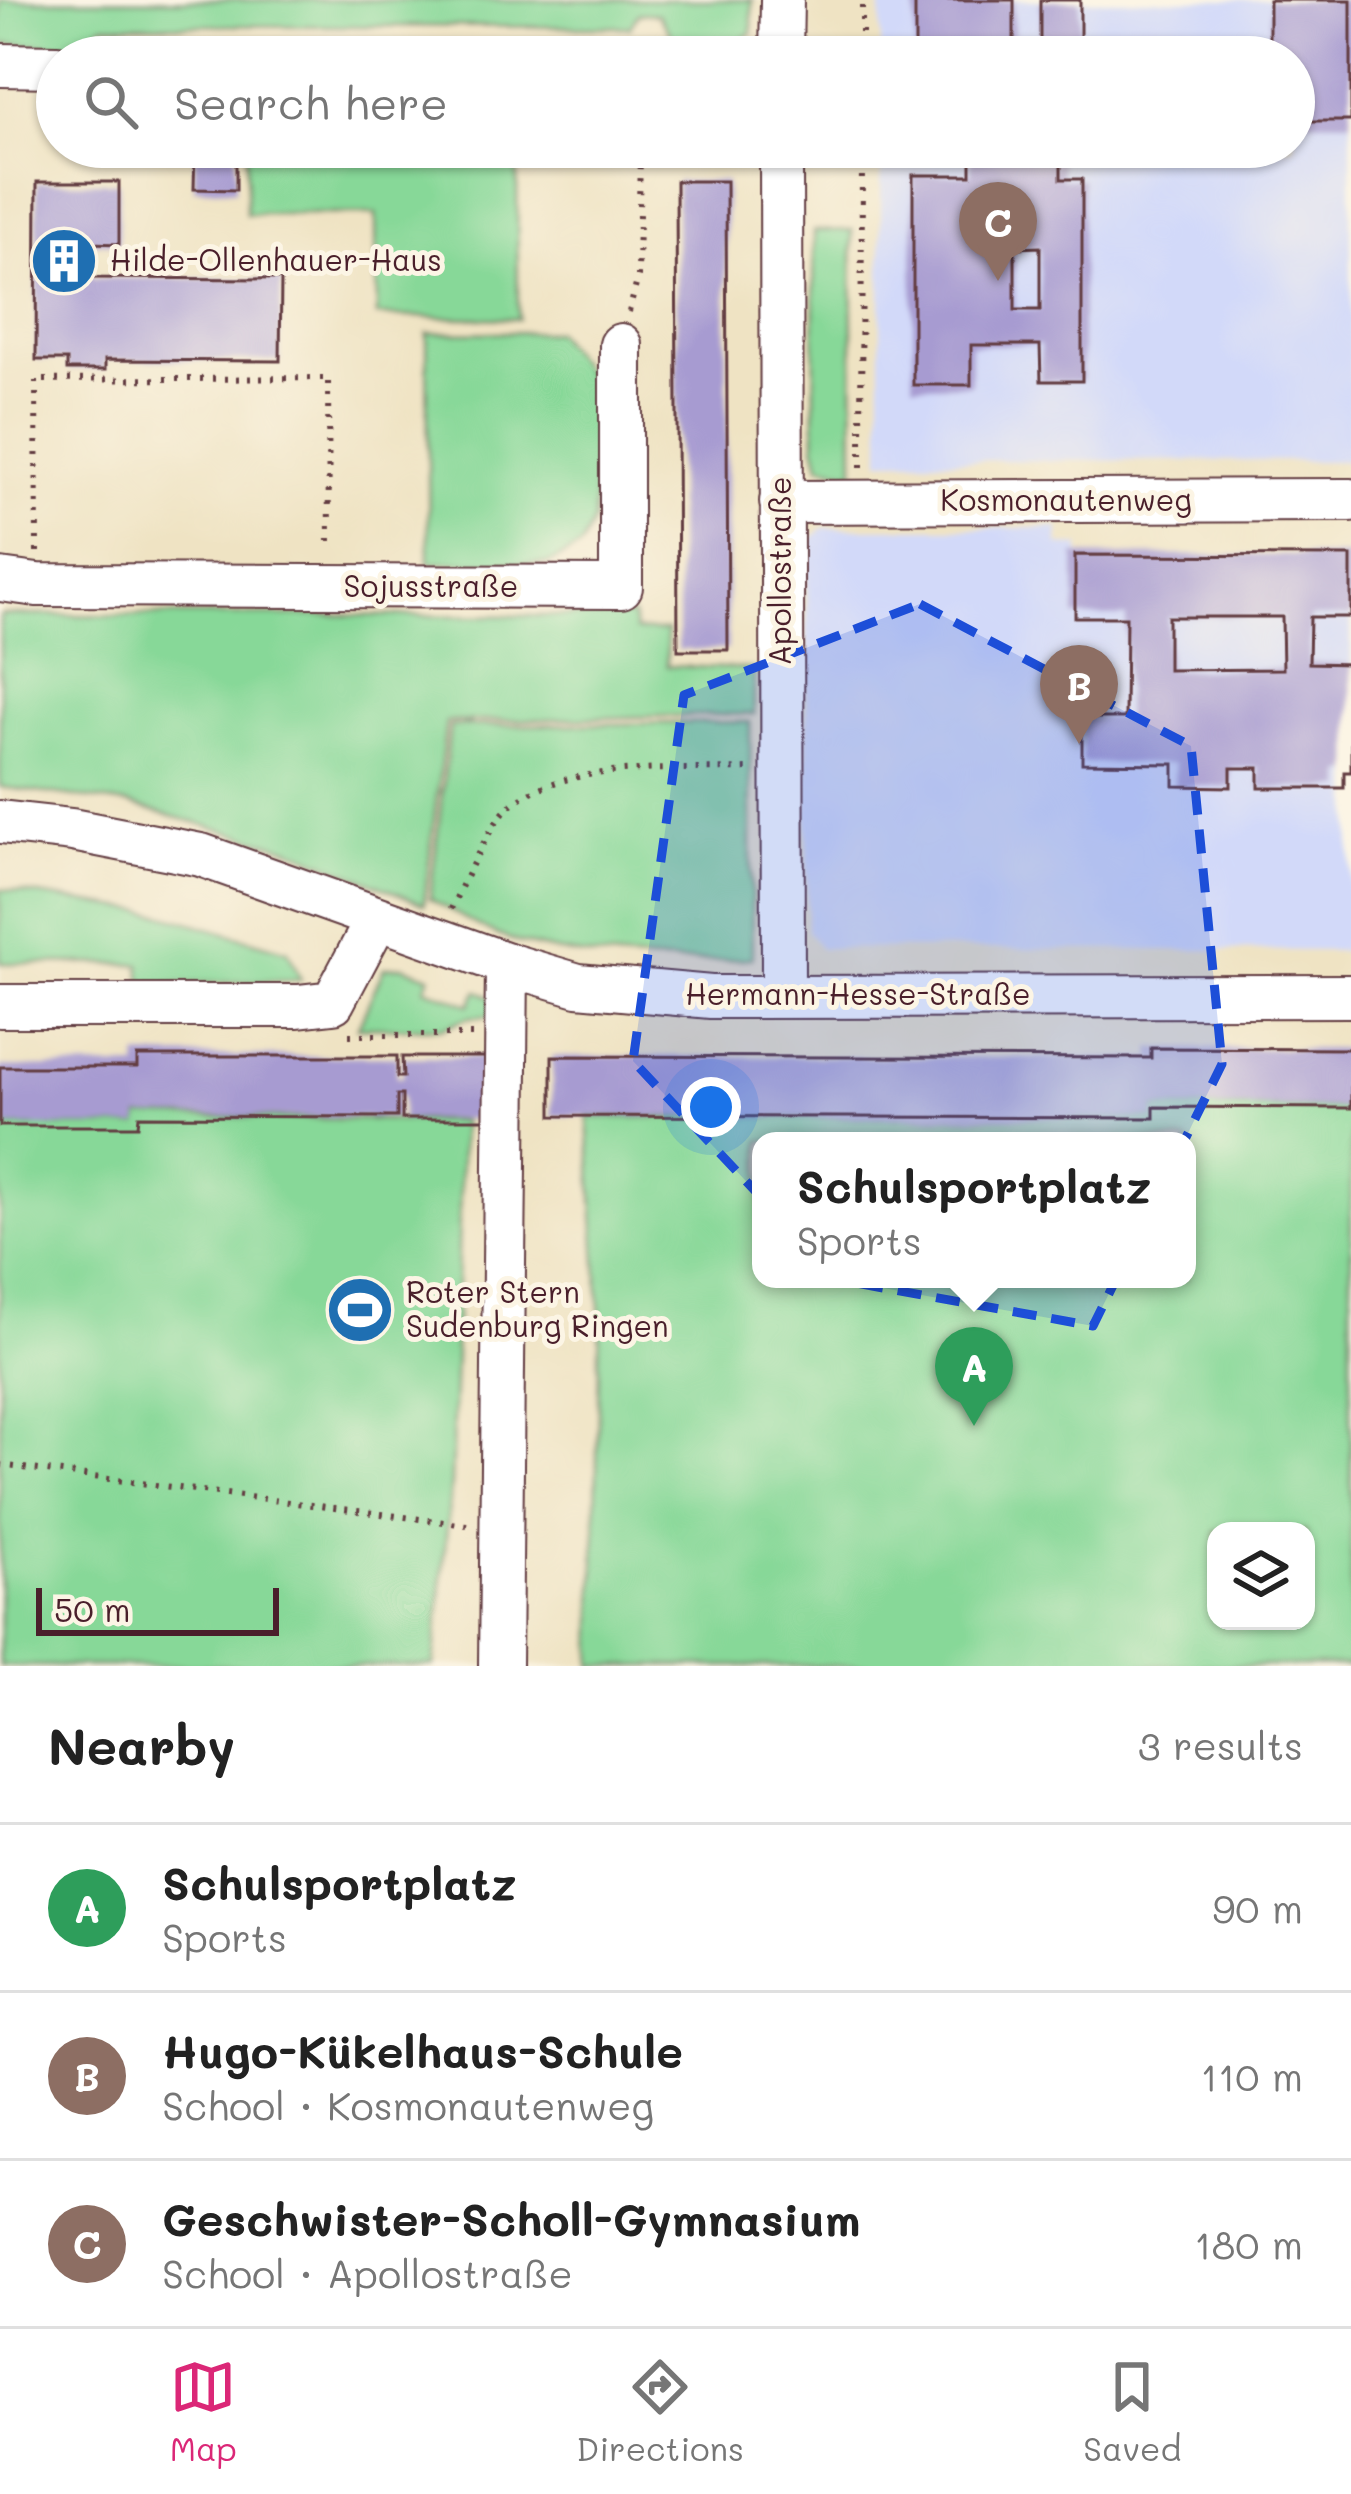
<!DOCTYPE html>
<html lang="en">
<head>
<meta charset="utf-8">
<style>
  body { margin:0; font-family:Mali,sans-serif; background:#f2f2f2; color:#222 }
  .controls { position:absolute; right:36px; bottom:36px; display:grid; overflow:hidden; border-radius:24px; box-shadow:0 3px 9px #0004 }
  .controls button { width:108px; height:108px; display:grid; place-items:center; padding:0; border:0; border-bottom:3px solid #e0e0e0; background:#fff; color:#222; font:60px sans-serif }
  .scale { position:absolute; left:36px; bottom:30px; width:243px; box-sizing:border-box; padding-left:12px; border:6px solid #4a1f2b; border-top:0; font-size:33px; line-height:42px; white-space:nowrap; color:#4a1f2b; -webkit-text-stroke:9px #fcf5e5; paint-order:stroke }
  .you { position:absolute; left:711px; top:1107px; width:42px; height:42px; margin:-30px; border:9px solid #fff; border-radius:50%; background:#1a73e8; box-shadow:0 0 0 18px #1a73e833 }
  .badge { display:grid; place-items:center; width:78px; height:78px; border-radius:50%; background:#db2777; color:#fff; font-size:39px; font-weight:700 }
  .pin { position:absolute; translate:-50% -99px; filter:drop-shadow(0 3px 6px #0008) }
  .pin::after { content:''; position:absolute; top:63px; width:42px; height:36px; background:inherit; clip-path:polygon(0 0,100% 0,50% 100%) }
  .popup { position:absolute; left:752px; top:1132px; width:444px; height:156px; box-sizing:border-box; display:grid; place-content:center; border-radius:24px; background:#fff; filter:drop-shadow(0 3px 9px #0005); font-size:39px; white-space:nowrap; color:#767676 }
  .popup b { font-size:45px; color:#222 }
  .popup::after { content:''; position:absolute; left:50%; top:100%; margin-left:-24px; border:24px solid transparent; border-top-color:#fff }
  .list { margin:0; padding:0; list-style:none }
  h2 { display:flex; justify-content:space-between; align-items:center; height:156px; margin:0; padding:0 48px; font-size:51px }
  h2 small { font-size:39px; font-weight:400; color:#767676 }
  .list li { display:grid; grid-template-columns:78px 1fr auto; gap:36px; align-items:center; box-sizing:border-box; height:168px; padding:0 48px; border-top:3px solid #e0e0e0 }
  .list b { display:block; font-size:45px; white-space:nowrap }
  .list p { margin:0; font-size:39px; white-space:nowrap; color:#767676 }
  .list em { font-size:39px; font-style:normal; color:#767676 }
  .icon { flex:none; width:66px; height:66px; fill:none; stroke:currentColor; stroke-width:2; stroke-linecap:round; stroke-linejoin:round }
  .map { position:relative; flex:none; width:1351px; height:1666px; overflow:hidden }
  .search { position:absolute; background:#fff; box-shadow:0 3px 9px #0004; left:36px; right:36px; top:36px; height:132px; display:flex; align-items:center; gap:30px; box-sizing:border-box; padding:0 42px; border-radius:66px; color:#767676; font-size:45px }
  .sheet { height:660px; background:#fff }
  nav { display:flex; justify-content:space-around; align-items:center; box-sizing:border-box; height:168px; border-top:3px solid #e0e0e0; background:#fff; font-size:33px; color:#767676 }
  nav a { display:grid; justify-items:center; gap:6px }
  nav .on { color:#db2777 }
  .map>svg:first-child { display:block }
  .built { fill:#d2d9f9 }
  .green { fill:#87d898; stroke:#687c62; stroke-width:3; fill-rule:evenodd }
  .building { fill:#a79bd1; fill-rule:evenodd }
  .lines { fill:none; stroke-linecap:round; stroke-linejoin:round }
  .minor-casing { stroke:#633c42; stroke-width:46 }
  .path { stroke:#633c42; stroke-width:6; stroke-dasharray:3 9; stroke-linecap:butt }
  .minor { stroke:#fff; stroke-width:42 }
  .marked { fill:#1d4ed8; fill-opacity:0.2; stroke:#1d4ed8; stroke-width:9; stroke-dasharray:24 15; stroke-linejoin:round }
  .labels { text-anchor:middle; stroke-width:10; stroke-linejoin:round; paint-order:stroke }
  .poi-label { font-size:30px; fill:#4a1f2b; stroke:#fcf5e5; text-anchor:start }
  .street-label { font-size:30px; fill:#4a1f2b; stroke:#fcf5e5 }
</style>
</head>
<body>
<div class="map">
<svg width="1351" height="1666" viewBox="0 0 1351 1666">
  <rect width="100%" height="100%" fill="#fcf5e5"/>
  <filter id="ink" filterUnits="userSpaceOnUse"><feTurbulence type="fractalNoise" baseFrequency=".00833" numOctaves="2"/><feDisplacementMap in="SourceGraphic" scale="24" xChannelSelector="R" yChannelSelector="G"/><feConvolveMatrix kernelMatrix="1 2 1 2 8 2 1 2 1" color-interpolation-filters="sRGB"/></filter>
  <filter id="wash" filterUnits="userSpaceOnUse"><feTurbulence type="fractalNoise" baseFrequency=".004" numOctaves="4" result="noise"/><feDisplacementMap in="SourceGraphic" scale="48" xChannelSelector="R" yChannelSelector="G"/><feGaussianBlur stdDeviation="2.7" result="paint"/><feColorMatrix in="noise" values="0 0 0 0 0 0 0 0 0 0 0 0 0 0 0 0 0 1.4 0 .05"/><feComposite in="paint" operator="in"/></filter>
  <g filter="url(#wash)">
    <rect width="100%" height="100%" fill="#efe3c3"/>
    <!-- built -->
    <g class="built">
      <polygon points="881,0 1351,0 1351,461 881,460 881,147 1294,147 1294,57 881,57"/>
      <polygon points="823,528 1059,528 1058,545 1080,546 1080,555 1351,556 1351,951 820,948 807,931 807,544"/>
    </g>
    <!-- green -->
    <g class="green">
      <polygon points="0,0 752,0 752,33 731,46 677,44 658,14 638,13 630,27 102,25 82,46 0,44"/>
      <polygon points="247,147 517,147 518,319 377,316 376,214 246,214"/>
      <polygon points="852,230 854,473 820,465 815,444 814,231"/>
      <polygon points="555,332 596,385 593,521 581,547 548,564 429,563 427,333"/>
      <polygon points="0,615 633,616 635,631 667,631 667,666 754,669 754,714 446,722 424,904 289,848 127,804 0,787"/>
      <path d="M750 722 752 958C676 965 567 963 495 934 473 925 451 910 430 899L450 726Z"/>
      <polygon points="0,889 161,914 288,951 301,980 142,985 140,964 0,963"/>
      <polygon points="402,966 430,976 425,988 469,1005 478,991 500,1001 496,1016 469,1017 443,1028 358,1027 384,968"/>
      <path d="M1154 1107 1351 1108V1666H593L600 1311 588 1117 1153 1118ZM761 1141H1187V1279H761ZM1216 1531H1306V1621H1216Z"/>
      <polygon points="139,1116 462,1121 451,1483 434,1666 0,1666 0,1126 138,1126"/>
    </g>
    <g id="blocks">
      <!-- building -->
      <g class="building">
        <rect x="915" y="0" width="99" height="57"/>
        <rect x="1040" y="0" width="40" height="57"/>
        <polygon points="1269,0 1351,0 1351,121 1294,121 1294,57 1269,57"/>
        <polygon points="195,147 236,147 236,190 194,189"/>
        <path d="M971 147H1061V179H1082V381H1041L1040 345H971V385H913V175H971ZM1040 247V310H1015V248Z"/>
        <polygon points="676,181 726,181 728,650 678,650"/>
        <polygon points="37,182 119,182 119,244 92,243 92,278 281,279 280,361 105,360 105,370 67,370 67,360 36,360"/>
        <path d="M1075 555 1351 556V617H1310L1309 663 1351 664V772H1344V788H1259V768H1231V787L1174 786V764L1082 763V718H1125L1126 617H1075ZM1168 617H1282L1283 669 1168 670Z"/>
        <polygon points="1151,1048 1351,1049 1351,1108 1154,1107 1154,1118 552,1116 552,1056 1151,1058"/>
        <polygon points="137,1056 397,1056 397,1077 403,1077 402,1057 485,1057 485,1119 402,1119 402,1095 397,1095 397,1117 139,1116 138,1126 0,1126 0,1067 137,1067"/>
      </g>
    </g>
  </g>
  <g filter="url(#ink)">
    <use href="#blocks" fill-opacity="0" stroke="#633c42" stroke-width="3"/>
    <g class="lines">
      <defs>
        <g id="minor">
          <polyline points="781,57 782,0"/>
          <polyline points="0,65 57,66"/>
          <polyline points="781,147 783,995"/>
          <polyline points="781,502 1351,500"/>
          <polyline points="0,580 37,585 621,587 621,345"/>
          <polyline points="0,822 72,830 201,855 507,964 578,985 711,997 1351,996"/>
          <polyline points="0,1006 298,1006 333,1002 377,919"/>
          <polyline points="500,1666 507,964"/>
        </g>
      </defs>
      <!-- minor casing -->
      <use href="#minor" class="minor-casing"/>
      <!-- path -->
      <g class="path">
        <polyline points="862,57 862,0"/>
        <polyline points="629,312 638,277 640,147"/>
        <polyline points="861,467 862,147"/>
        <polyline points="37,552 36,380 328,378 329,550"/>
        <path d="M451 909C461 887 489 827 505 811 555 759 681 771 749 769"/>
        <polyline points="349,1035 474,1035"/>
        <polyline points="0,1465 467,1525"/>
      </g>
      <!-- minor -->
      <use href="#minor" class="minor"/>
    </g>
  </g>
  <!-- marked area -->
  <path class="marked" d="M920 604 1191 746 1222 1064 1093 1326 839 1280 633 1061 684 695Z"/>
  <!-- icons -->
  <defs>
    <symbol id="building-disc" viewBox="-11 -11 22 22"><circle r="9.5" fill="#1f6fb2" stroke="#fcf5e5"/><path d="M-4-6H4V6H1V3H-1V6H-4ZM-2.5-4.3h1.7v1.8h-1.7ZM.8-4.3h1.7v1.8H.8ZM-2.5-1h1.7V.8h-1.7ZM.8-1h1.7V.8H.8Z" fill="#fff"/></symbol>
    <symbol id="stadium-disc" viewBox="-11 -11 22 22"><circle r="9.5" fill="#1f6fb2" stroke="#fcf5e5"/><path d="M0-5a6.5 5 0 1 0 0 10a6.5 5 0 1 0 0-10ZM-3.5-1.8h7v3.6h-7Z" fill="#fff"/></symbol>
  </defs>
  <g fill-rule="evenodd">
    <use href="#building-disc" x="26" y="223" width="76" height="76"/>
    <use href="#stadium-disc" x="322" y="1272" width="76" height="76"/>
  </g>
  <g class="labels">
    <!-- poi labels -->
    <g class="poi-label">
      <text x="110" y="271">Hilde-Ollenhauer-Haus</text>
      <text x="406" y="1303">Roter Stern<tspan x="406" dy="34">Sudenburg Ringen</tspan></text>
    </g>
    <!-- street labels -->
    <g class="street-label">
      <text x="1066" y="511">Kosmonautenweg</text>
      <text transform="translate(781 571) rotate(-90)" y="10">Apollostraße</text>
      <text x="431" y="597">Sojusstraße</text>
      <text x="858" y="1005">Hermann-Hesse-Straße</text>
    </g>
  </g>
</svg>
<div class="controls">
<button><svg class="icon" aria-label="layers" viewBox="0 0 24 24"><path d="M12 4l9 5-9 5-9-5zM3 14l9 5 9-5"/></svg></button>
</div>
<div class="scale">50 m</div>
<div class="you"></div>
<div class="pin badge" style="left:974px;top:1426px;background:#2e9e5b">A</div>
<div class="popup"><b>Schulsportplatz</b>Sports</div>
<div class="pin badge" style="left:1079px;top:744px;background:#8d6e63">B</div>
<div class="pin badge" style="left:998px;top:281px;background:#8d6e63">C</div>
<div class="search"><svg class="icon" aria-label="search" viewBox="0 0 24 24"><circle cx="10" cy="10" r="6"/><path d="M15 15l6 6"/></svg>Search here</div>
</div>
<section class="sheet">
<h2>Nearby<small>3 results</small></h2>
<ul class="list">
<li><span class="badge" style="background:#2e9e5b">A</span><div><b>Schulsportplatz</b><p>Sports</p></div><em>90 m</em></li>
<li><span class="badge" style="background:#8d6e63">B</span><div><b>Hugo-Kükelhaus-Schule</b><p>School · Kosmonautenweg</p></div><em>110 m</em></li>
<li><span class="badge" style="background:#8d6e63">C</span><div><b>Geschwister-Scholl-Gymnasium</b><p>School · Apollostraße</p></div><em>180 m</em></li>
</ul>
</section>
<nav>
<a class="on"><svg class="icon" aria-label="map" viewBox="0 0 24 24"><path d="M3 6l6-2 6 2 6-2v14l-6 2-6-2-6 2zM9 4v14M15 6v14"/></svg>Map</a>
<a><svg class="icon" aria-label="directions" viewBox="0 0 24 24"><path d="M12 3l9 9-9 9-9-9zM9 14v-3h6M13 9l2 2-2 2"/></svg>Directions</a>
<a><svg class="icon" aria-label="saved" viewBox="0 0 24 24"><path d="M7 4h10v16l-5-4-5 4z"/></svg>Saved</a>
</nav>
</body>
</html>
